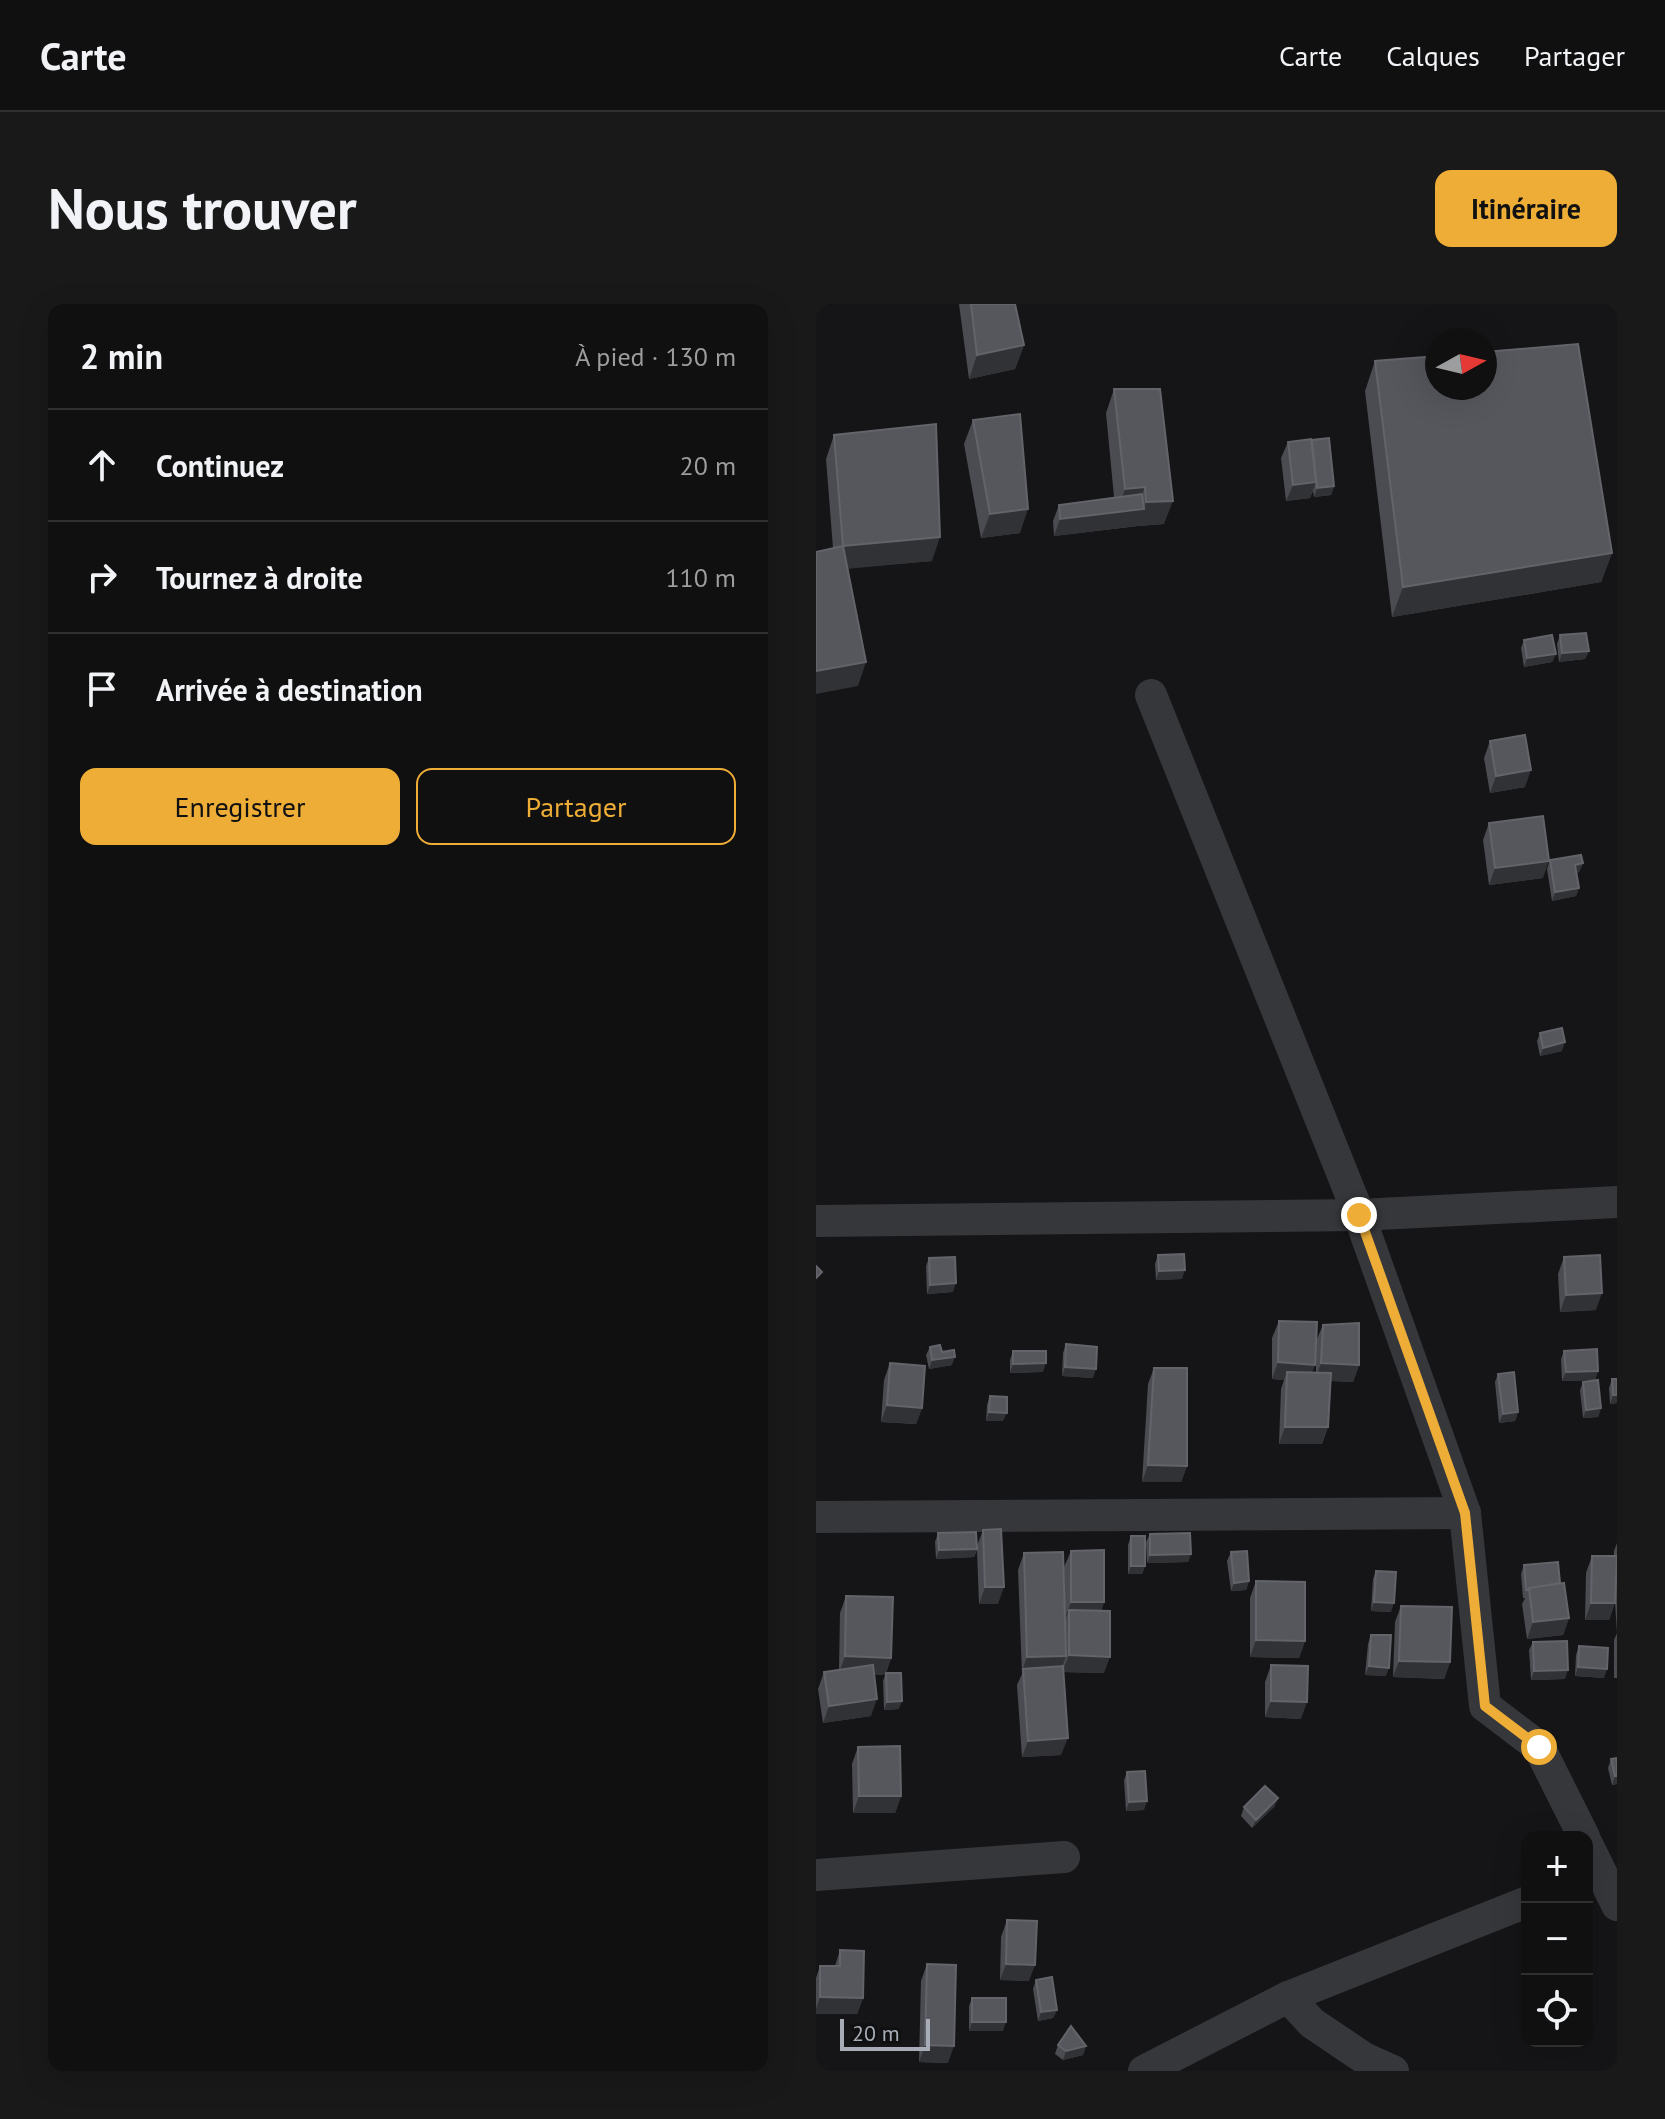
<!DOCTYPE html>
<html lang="fr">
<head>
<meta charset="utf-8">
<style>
  body { margin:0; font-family:"PT Sans",sans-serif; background:#19191a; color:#f1f3f6 }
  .controls { position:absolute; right:24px; bottom:24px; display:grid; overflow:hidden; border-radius:16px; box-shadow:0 8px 32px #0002 }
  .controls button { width:72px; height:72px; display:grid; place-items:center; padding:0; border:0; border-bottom:2px solid #303031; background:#101011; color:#f1f3f6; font:40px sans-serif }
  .compass { position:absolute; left:609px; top:24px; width:72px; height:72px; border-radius:50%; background:#101011; box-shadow:0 8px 32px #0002; rotate:82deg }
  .scale { position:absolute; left:24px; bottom:20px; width:90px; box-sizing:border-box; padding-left:8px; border:4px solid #a7acb6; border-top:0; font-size:22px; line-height:28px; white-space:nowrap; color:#a7acb6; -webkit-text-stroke:6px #101012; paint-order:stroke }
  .stop { position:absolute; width:24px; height:24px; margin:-18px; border:6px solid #edad36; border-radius:50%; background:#fff }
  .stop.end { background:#edad36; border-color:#fff; box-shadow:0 2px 8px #0008 }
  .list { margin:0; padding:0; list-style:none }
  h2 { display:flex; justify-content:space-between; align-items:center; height:104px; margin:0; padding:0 32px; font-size:34px }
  h2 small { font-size:26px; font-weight:400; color:#9c9d9f }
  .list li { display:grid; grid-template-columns:52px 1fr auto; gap:24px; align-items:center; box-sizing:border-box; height:112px; padding:0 32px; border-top:2px solid #303031 }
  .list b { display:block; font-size:30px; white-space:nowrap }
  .list em { font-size:26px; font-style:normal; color:#9c9d9f }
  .actions { display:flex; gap:16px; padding:24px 32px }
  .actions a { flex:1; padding:18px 0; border:2px solid #edad36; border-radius:16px; text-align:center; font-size:28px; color:#edad36 }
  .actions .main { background:#edad36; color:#111 }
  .icon { flex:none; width:44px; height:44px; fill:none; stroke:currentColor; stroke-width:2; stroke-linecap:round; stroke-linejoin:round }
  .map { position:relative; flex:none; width:801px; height:1767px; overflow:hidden; border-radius:16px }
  header { display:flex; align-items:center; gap:48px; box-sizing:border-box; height:112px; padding:0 40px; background:#101011; border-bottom:2px solid #303031 }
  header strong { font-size:38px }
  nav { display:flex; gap:44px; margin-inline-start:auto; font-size:28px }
  .intro { display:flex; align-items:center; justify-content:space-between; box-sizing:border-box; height:192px; padding:0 48px }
  h1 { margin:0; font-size:56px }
  .button { padding:20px 36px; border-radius:16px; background:#edad36; color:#111; font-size:28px; font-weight:700 }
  main { display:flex; gap:48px; padding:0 48px }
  aside { flex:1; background:#101011; border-radius:16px; box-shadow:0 8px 32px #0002 }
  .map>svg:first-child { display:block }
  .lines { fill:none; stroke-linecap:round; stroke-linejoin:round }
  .street { stroke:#36373b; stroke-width:32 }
  .wall { fill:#4b4c52 }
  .shaded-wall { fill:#313236 }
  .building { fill:#55575c; stroke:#62646a; stroke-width:2 }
  .route { stroke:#edad36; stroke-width:10 }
</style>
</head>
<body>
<header>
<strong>Carte</strong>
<nav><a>Carte</a><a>Calques</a><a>Partager</a></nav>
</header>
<div class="intro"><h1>Nous trouver</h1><a class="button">Itinéraire</a></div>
<main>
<aside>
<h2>2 min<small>À pied · 130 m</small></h2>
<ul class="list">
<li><svg class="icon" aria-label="ahead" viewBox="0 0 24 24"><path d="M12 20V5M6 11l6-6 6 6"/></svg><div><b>Continuez</b></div><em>20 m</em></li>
<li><svg class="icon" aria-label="right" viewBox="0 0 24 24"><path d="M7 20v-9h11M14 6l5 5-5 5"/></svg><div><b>Tournez à droite</b></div><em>110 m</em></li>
<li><svg class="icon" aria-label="arrive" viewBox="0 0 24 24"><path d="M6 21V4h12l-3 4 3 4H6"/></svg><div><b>Arrivée à destination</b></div></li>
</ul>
<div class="actions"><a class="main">Enregistrer</a><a>Partager</a></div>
</aside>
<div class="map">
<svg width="801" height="1767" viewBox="0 0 801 1767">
  <rect width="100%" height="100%" fill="#151517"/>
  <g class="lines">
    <!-- street -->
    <g class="street">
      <polyline points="335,391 543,911 649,1209 669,1402 723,1443 768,1533"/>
      <polyline points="0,917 543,911 801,898"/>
      <polyline points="0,1213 649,1209"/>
      <polyline points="771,1540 801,1601"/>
      <polyline points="0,1571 248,1553"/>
      <polyline points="472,1693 496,1719 548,1754 577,1767"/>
      <polyline points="328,1767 472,1693 711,1598"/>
    </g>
  </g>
  <!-- wall -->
  <g class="wall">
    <polygon points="143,0 199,0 208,41 199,65 153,75"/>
    <polygon points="559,57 796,249 785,278 576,313 549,87"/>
    <polygon points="298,85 348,220 322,222 238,232 237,217 243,201 298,193 290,109"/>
    <polygon points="157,116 204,229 165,234 148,140"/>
    <polygon points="18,131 116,257 32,264 42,382 17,244 10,155"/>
    <polygon points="472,138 518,182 515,191 498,193 497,187 494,194 470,197 465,154"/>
    <polygon points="744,331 773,347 769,355 743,358 741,340"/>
    <polygon points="708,336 740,350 736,358 708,363 705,344"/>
    <polygon points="674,437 709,483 674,489 668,454"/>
    <polygon points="673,519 727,574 673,581 667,536"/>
    <polygon points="734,556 767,559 763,568 760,569 763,584 760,592 736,597 731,565"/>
    <polygon points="724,729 746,747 724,752 721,737"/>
    <polygon points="342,951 366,975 340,976 339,960"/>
    <polygon points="748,953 780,1006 744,1008 742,970"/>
    <polygon points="113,954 137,988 111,990 110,962"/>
    <polygon points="463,1017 496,1068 500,1068 500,1037 507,1021 543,1061 537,1078 515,1077 512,1123 506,1140 463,1140 465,1085 468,1076 456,1075 456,1034"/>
    <polygon points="250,1040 277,1074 246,1072 247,1049"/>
    <polygon points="114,1043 126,1048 136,1061 113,1065 110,1051"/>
    <polygon points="197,1047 227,1068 194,1069 194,1056"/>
    <polygon points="748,1047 782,1067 779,1076 746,1077 745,1055"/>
    <polygon points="74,1059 106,1104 100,1120 65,1118 68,1076"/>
    <polygon points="338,1064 371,1162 365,1178 326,1178 332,1080"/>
    <polygon points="682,1070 702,1108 699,1117 683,1119 679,1078"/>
    <polygon points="796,1075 801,1075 801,1099 794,1100 793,1084"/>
    <polygon points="767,1078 785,1104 782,1113 767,1114 764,1086"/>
    <polygon points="174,1092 187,1117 170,1117 171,1101"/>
    <polygon points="167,1226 182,1300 163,1300 161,1246 158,1253 120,1255 119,1238 122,1229 161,1242"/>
    <polygon points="334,1230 375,1250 372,1258 331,1259 330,1238"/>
    <polygon points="315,1232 329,1262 326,1270 312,1270 312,1241"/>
    <polygon points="801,1239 801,1374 798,1374 798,1336 801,1329 799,1298 793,1316 769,1316 770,1269 776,1252 798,1252 798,1247"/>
    <polygon points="255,1247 288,1298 285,1307 288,1369 247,1368 245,1451 206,1453 201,1381 206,1370 202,1266 208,1249 249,1318 250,1314 249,1314 248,1263"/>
    <polygon points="415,1248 433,1277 430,1286 415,1287 411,1257"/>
    <polygon points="708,1261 744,1279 753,1314 747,1331 711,1335 706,1300 709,1294 707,1294 705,1270"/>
    <polygon points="560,1267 575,1308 555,1307 557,1275"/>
    <polygon points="440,1277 489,1337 483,1354 434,1353 434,1294"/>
    <polygon points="30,1292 75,1354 70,1369 83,1405 68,1406 67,1377 69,1371 58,1370 55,1412 7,1419 2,1385 8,1368 23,1366 24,1309"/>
    <polygon points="585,1302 634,1358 628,1375 577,1373 579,1318"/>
    <polygon points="555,1331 570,1372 549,1371 552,1340"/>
    <polygon points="717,1338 749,1375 715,1376 713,1346"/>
    <polygon points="763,1342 788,1374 759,1372 760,1351"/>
    <polygon points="455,1361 485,1415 449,1413 449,1378"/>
    <polygon points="42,1443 85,1492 79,1509 37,1509 36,1460"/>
    <polygon points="801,1454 801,1480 796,1481 792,1464 795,1455"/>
    <polygon points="311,1468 328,1506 310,1507 308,1476"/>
    <polygon points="459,1502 436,1524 425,1512 428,1503"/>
    <polygon points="191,1616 213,1677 184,1676 185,1633"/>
    <polygon points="24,1646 47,1694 41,1710 0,1710 0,1674 4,1662 19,1662"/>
    <polygon points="111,1660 132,1759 103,1758 105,1677"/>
    <polygon points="220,1676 241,1706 237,1714 222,1717 217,1685"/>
    <polygon points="156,1694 187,1727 153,1727 153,1702"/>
    <polygon points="242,1741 270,1742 267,1751 247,1756 239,1750"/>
  </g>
  <!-- shaded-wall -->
  <g class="shaded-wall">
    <polygon points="208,41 199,65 153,75 161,51"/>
    <polygon points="500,178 494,194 470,197 477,181"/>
    <polygon points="518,182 515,191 498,193 501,184"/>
    <polygon points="329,183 320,206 328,205 330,198 357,197 348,220 322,222 238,232 244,215 301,208 309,185"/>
    <polygon points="212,205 204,229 165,234 174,210"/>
    <polygon points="124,233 116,257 19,266 27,242"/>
    <polygon points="796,249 785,278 576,313 587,283"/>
    <polygon points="773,347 769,355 743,358 746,349"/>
    <polygon points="740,350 736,358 708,363 711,354"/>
    <polygon points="50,358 42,382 0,390 0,367"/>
    <polygon points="715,466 709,483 674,489 680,472"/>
    <polygon points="733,557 727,574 673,581 679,564"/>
    <polygon points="767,559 763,568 755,569 759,561"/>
    <polygon points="763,584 760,592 736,597 739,588"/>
    <polygon points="749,738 746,747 724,752 727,744"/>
    <polygon points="369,966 366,975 340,976 343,967"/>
    <polygon points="140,979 137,988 111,990 114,981"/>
    <polygon points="786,989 780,1006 744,1008 750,991"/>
    <polygon points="139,1053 136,1061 113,1065 116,1056"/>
    <polygon points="462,1058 499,1061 493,1078 471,1068 468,1076 456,1075"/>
    <polygon points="230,1059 227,1068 194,1069 197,1060"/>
    <polygon points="505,1059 543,1061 537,1078 499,1076"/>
    <polygon points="249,1063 280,1065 277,1074 246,1072"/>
    <polygon points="782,1067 779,1076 746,1077 750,1068"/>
    <polygon points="797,1091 801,1091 801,1099 794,1100"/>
    <polygon points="71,1101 106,1104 100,1120 65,1118"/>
    <polygon points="785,1104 782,1113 767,1114 770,1106"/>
    <polygon points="173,1108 191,1109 187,1117 170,1117"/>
    <polygon points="702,1108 699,1117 683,1119 687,1110"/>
    <polygon points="469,1123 512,1123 506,1140 463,1140"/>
    <polygon points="332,1161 371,1162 365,1178 326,1178"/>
    <polygon points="161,1245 158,1253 120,1255 123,1246"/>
    <polygon points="375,1250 372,1258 331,1259 334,1251"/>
    <polygon points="315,1262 329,1262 326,1270 312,1270"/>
    <polygon points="433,1277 430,1286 415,1287 418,1279"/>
    <polygon points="169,1283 188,1283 182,1300 163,1300"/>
    <polygon points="255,1298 288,1298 282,1314 253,1306 250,1314 249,1314"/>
    <polygon points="558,1298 578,1299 575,1308 555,1307"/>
    <polygon points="775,1299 799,1299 793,1316 769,1316"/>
    <polygon points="753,1314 747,1331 711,1335 717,1318"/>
    <polygon points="440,1336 489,1337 483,1354 434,1353"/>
    <polygon points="253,1351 294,1353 288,1369 246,1368"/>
    <polygon points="29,1352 75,1354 69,1371 23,1369"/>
    <polygon points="250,1352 244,1369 207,1365 205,1370 211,1353"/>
    <polygon points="583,1357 634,1358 628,1375 577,1373"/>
    <polygon points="553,1362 573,1364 570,1372 549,1371"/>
    <polygon points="762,1363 791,1365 788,1374 759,1372"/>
    <polygon points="752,1366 749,1375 715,1376 718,1367"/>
    <polygon points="61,1395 55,1412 7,1419 13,1402"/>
    <polygon points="86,1397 83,1405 68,1406 71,1398"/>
    <polygon points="455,1397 491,1398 485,1415 449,1413"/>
    <polygon points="252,1434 245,1451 206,1453 212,1437"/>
    <polygon points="799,1472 801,1472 801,1480 796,1481"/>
    <polygon points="43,1492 85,1492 79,1509 37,1509"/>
    <polygon points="462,1494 459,1502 436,1524 440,1516"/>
    <polygon points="331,1497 328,1506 310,1507 313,1498"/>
    <polygon points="190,1660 219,1661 213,1677 184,1676"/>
    <polygon points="4,1693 47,1694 41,1710 0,1710 0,1705"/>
    <polygon points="241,1706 237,1714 222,1717 225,1708"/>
    <polygon points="156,1718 190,1718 187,1727 153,1727"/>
    <polygon points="109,1741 138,1742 132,1759 103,1758"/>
    <polygon points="270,1742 267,1751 247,1756 250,1747"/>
  </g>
  <!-- building -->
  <g class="building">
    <polygon points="155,0 199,0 208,41 161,51"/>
    <polygon points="762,40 796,249 587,283 559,57 621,52 621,84 669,84 669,48"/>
    <polygon points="298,85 344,85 357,197 330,198 329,183 309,185"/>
    <polygon points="204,110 212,205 174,210 157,116"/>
    <polygon points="120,120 124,233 27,242 18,131"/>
    <polygon points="513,134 518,182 501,184 496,136"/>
    <polygon points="495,135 500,178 477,181 472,138"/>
    <polygon points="326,190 328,205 244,215 243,201"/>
    <polygon points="27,242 50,358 0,367 0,248"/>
    <polygon points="770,329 773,347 746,349 744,331"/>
    <polygon points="736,331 740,350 711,354 708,336"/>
    <polygon points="709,431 715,466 680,472 674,437"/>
    <polygon points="727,512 733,557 679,564 673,519"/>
    <polygon points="765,551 767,559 759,561 763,584 739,588 734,556"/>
    <polygon points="746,724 749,738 727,744 724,729"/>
    <polygon points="368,950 369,966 343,967 342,951"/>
    <polygon points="784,951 786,989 750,991 748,953"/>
    <polygon points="139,953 140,979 114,981 113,954"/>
    <polygon points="0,962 6,968 0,974"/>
    <polygon points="463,1017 501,1018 499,1061 462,1058"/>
    <polygon points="543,1019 543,1061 505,1059 507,1021"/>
    <polygon points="250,1040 281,1043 280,1065 249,1063"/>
    <polygon points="124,1041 126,1048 138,1046 139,1053 116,1056 114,1043"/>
    <polygon points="781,1045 782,1067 750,1068 748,1047"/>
    <polygon points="197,1047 230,1047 230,1059 197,1060"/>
    <polygon points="74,1059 109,1062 106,1104 71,1101"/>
    <polygon points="338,1064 371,1064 371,1162 332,1161"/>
    <polygon points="471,1068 515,1069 512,1123 469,1123"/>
    <polygon points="698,1068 702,1108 687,1110 682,1070"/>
    <polygon points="796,1075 801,1075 801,1091 797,1091"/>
    <polygon points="782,1076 785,1104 770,1106 767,1078"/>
    <polygon points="174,1092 191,1093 191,1109 173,1108"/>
    <polygon points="185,1225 188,1283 169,1283 167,1226"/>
    <polygon points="160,1228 161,1245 123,1246 122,1229"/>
    <polygon points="374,1229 375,1250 334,1251 334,1230"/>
    <rect x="315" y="1232" width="14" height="30"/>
    <polygon points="288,1246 288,1298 255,1298 255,1247"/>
    <polygon points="431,1247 433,1277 418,1279 415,1248"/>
    <polygon points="247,1248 250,1352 211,1353 208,1249"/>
    <polygon points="776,1252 801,1252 799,1299 775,1299"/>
    <polygon points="742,1258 744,1279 713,1284 713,1286 710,1286 708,1261"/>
    <polygon points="560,1267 580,1268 578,1299 558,1298"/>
    <polygon points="440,1277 489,1278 489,1337 440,1336"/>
    <polygon points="748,1279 753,1314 717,1318 713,1284"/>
    <polygon points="30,1292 77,1293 75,1354 29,1352"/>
    <polygon points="585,1302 636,1303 634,1358 583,1357"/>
    <polygon points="253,1306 294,1307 294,1353 253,1351"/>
    <polygon points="555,1331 575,1331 573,1364 553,1362"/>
    <polygon points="751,1337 752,1366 718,1367 717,1338"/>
    <polygon points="763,1342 792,1344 791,1365 762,1363"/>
    <polygon points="57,1361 61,1395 13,1402 8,1368"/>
    <polygon points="455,1361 492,1362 491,1398 455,1397"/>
    <polygon points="247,1362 252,1434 212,1437 207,1365"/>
    <polygon points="70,1369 85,1369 86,1397 71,1398"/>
    <polygon points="84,1442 85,1492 43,1492 42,1443"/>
    <polygon points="801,1454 801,1472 799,1472 795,1455"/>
    <polygon points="329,1467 331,1497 313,1498 311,1468"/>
    <polygon points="449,1482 462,1494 440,1516 428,1503"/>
    <polygon points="191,1616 221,1617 219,1661 190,1660"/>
    <polygon points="24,1646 48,1647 47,1694 4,1693 4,1662 24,1662"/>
    <polygon points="111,1660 140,1661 138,1742 109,1741"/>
    <polygon points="236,1673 241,1706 225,1708 220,1676"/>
    <rect x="156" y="1694" width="34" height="24"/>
    <polygon points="255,1722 270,1742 250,1747 242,1741"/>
  </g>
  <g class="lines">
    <!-- route -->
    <polyline class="route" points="543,911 649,1209 669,1402 723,1443"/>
  </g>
</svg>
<div class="controls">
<button>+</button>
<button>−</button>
<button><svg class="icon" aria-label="locate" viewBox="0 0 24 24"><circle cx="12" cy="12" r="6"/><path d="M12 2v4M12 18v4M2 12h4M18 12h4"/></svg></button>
</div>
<svg class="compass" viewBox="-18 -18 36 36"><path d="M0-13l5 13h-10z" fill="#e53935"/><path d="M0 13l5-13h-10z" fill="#9c9d9f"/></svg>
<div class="scale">20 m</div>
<div class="stop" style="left:723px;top:1443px"></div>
<div class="stop end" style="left:543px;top:911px"></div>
</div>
</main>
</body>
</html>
